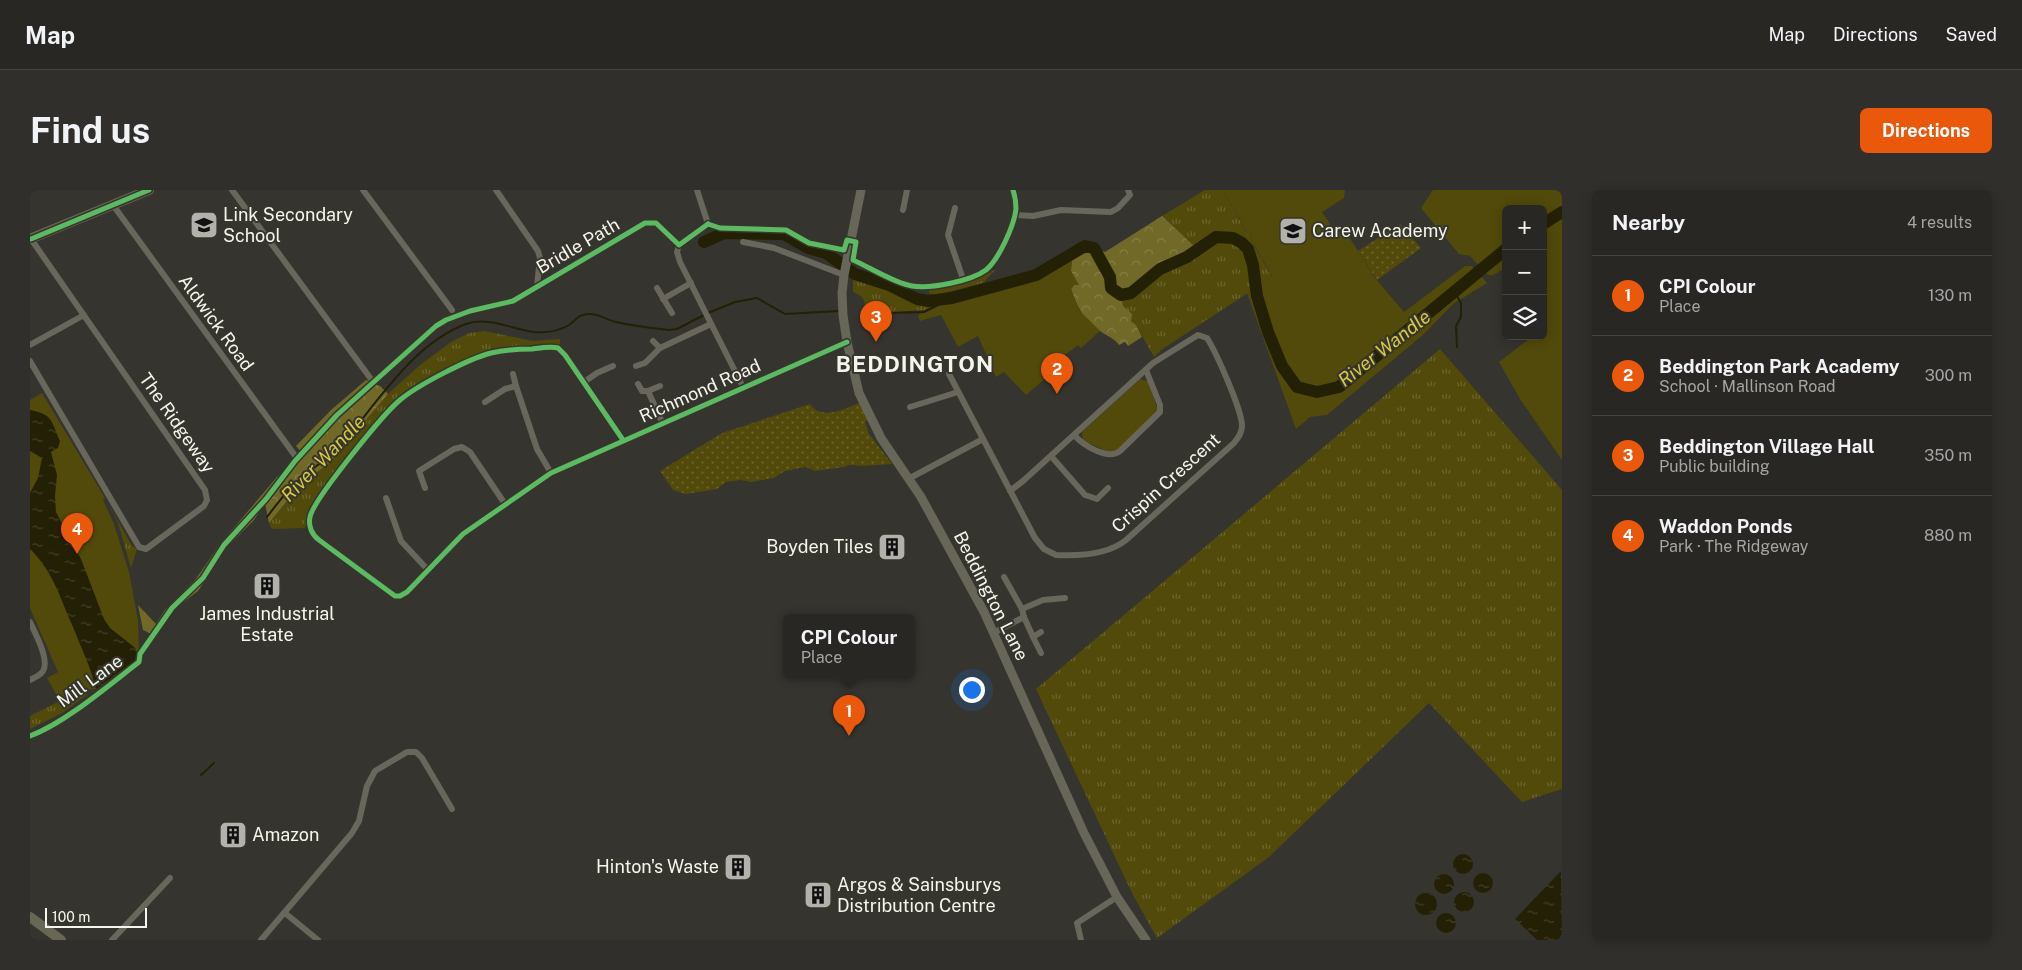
<!DOCTYPE html>
<html lang="en">
<head>
<meta charset="utf-8">
<style>
  body { margin:0; font-family:"Public Sans",sans-serif; background:#302f2b; color:#f1f3f6 }
  .controls { position:absolute; right:15px; top:15px; display:grid; overflow:hidden; border-radius:8px; box-shadow:0 2px 12px #0003 }
  .controls button { width:45px; height:45px; display:grid; place-items:center; padding:0; border:0; border-bottom:1px solid #444441; background:#282723; color:#f1f3f6; font:25px sans-serif }
  .scale { position:absolute; left:15px; bottom:12px; width:102px; box-sizing:border-box; padding-left:5px; border:2px solid #f5f5ef; border-top:0; font-size:14px; line-height:18px; white-space:nowrap; color:#f5f5ef; -webkit-text-stroke:4px #37362d; paint-order:stroke }
  .you { position:absolute; left:941px; top:499px; width:18px; height:18px; margin:-12px; border:4px solid #fff; border-radius:50%; background:#1a73e8; box-shadow:0 0 0 8px #1a73e833 }
  .badge { display:grid; place-items:center; width:32px; height:32px; border-radius:50%; background:#ea580c; color:#fff; font-size:16px; font-weight:700 }
  .pin { position:absolute; translate:-50% -41px; filter:drop-shadow(0 1px 2px #0008) }
  .pin::after { content:''; position:absolute; top:26px; width:18px; height:15px; background:inherit; clip-path:polygon(0 0,100% 0,50% 100%) }
  .popup { position:absolute; left:753px; top:424px; width:132px; height:65px; box-sizing:border-box; display:grid; place-content:center; border-radius:8px; background:#282723; filter:drop-shadow(0 1px 4px #0005); font-size:16px; white-space:nowrap; color:#a5a5a6 }
  .popup b { font-size:19px; color:#f1f3f6 }
  .popup::after { content:''; position:absolute; left:50%; top:100%; margin-left:-10px; border:10px solid transparent; border-top-color:#282723 }
  .list { margin:0; padding:0; list-style:none }
  h2 { display:flex; justify-content:space-between; align-items:center; height:65px; margin:0; padding:0 20px; font-size:21px }
  h2 small { font-size:16px; font-weight:400; color:#a5a5a6 }
  .list li { display:grid; grid-template-columns:32px 1fr auto; gap:15px; align-items:center; box-sizing:border-box; height:80px; padding:0 20px; border-top:1px solid #444441 }
  .list b { display:block; font-size:19px; white-space:nowrap }
  .list p { margin:0; font-size:16px; white-space:nowrap; color:#a5a5a6 }
  .list em { font-size:16px; font-style:normal; color:#a5a5a6 }
  .icon { flex:none; width:28px; height:28px; fill:none; stroke:currentColor; stroke-width:2; stroke-linecap:round; stroke-linejoin:round }
  .map { position:relative; flex:none; width:1532px; height:750px; overflow:hidden; border-radius:8px }
  header { display:flex; align-items:center; gap:30px; box-sizing:border-box; height:70px; padding:0 25px; background:#282723; border-bottom:1px solid #444441 }
  header strong { font-size:24px }
  nav { display:flex; gap:28px; margin-inline-start:auto; font-size:18px }
  .intro { display:flex; align-items:center; justify-content:space-between; box-sizing:border-box; height:120px; padding:0 30px }
  h1 { margin:0; font-size:35px }
  .button { padding:12px 22px; border-radius:8px; background:#ea580c; color:#fff; font-size:18px; font-weight:700 }
  main { display:flex; gap:30px; padding:0 30px }
  aside { flex:1; background:#282723; border-radius:8px; box-shadow:0 2px 12px #0003 }
  .map>svg:first-child { display:block }
  .grass { fill:url(#grass-tufts) }
  .forest { fill:url(#forest-crowns) }
  .park { fill:#524a0a }
  .garden { fill:url(#garden-dots) }
  .water { fill:url(#water-ripples) }
  .lines { fill:none; stroke-linecap:round; stroke-linejoin:round }
  .stream { stroke:#242005; stroke-width:2 }
  .river { stroke:#242005; stroke-width:12 }
  .minor { stroke:#69675b; stroke-width:6 }
  .secondary { stroke:#676658; stroke-width:9 }
  .trunk { stroke:#686654; stroke-width:10 }
  .cycleway-casing { stroke:#37362d; stroke-width:8 }
  .cycleway { stroke:#5cba63; stroke-width:5 }
  .labels { text-anchor:middle; stroke-width:4; stroke-linejoin:round; paint-order:stroke }
  .poi-label { font-size:18px; fill:#f5f5ef; stroke:#37362d; text-anchor:start }
  .street-label { font-size:18px; fill:#f5f5ef; stroke:#37362d }
  .water-label { font-size:19px; font-style:italic; fill:#d8c844; stroke:#37362d }
  .district-label { font-size:22px; font-weight:bold; letter-spacing:1px; fill:#f5f5ef; stroke:#37362d }
</style>
</head>
<body>
<header>
<strong>Map</strong>
<nav><a>Map</a><a>Directions</a><a>Saved</a></nav>
</header>
<div class="intro"><h1>Find us</h1><a class="button">Directions</a></div>
<main>
<div class="map">
<svg width="1532" height="750" viewBox="0 0 1532 750">
  <defs>
    <pattern id="grass-tufts" width="24" height="20" patternUnits="userSpaceOnUse" patternTransform="scale(1.25)"><rect width="24" height="20" fill="#524a0a"/><path d="M3 7l-1-3M5 7V3M7 7l1-3M15 17l-1-3M17 17v-4M19 17l1-3" fill="none" stroke="#6c652e"/></pattern>
    <pattern id="forest-crowns" width="20" height="18" patternUnits="userSpaceOnUse" patternTransform="scale(1.25)"><rect width="20" height="18" fill="#716928"/><path d="M2 6a3 3 0 1 1 6 0M12 15a3 3 0 1 1 6 0" fill="none" stroke="#867f48"/></pattern>
    <pattern id="garden-dots" width="8" height="8" patternUnits="userSpaceOnUse" patternTransform="scale(1.25)"><rect width="8" height="8" fill="#524a0a"/><path d="M2 2h.1M6 6h.1" fill="none" stroke="#6c652e" stroke-width="1.8" stroke-linecap="round"/></pattern>
    <pattern id="water-ripples" width="26" height="14" patternUnits="userSpaceOnUse" patternTransform="scale(1.25)"><rect width="26" height="14" fill="#242005"/><path d="M2 4q2-2 4 0t4 0M15 11q2-2 4 0t4 0" fill="none" stroke="#44412a"/></pattern>
  </defs>
  <rect width="100%" height="100%" fill="#35342f"/>
  <!-- grass -->
  <g class="grass">
    <polygon points="1175,0 1193,0 1242,87 1131,160 1124,167 1106,135 1101,131 1093,116 1092,109 1128,76 1156,64 1163,56 1132,26"/>
    <path d="M966 79 953 93 906 105 899 103V99C923 98 945 92 966 79Z"/>
    <path d="M823 87 865 101 894 115 908 113 895 120 859 122 835 118C835 108 832 106 823 102Z"/>
    <polygon points="454,141 503,151 530,149 530,154 476,157 456,163 367,210 280,320 275,338 242,339 239,333 271,294 298,274 358,204 390,175 421,152 439,143"/>
    <polygon points="1410,159 1532,300 1532,599 1492,612 1399,513 1239,667 1127,748 1102,703 1006,499"/>
    <polygon points="79,315 102,356 107,359 101,378 88,333"/>
    <polygon points="51,503 58,504 32,523 0,539 0,526 30,511"/>
  </g>
  <!-- forest -->
  <g class="forest">
    <path d="M1132 26 1164 56 1156 64 1128 76 1092 109 1093 116 1102 124 1101 131 1106 135 1112 147 1098 156 1095 152 1089 155C1083 147 1078 147 1070 141 1054 131 1047 117 1041 99L1044 95 1041 81 1042 64 1055 56 1075 62Z"/>
    <polygon points="336,190 350,196 358,204 298,274 271,294 239,333 235,313 224,330 197,357 168,401 143,420 115,463 124,445 113,440 108,415 126,434 135,420 165,390 191,353 247,287 263,273 264,274 273,264 266,256 301,220"/>
  </g>
  <!-- park -->
  <g class="park">
    <polygon points="1193,0 1315,0 1314,8 1292,22 1306,43 1314,39 1345,88 1374,122 1435,76 1442,76 1457,93 1423,114 1394,144 1297,225 1280,227 1266,239 1217,103 1242,86"/>
    <polygon points="1403,0 1532,0 1532,270 1490,209 1469,172 1503,146 1513,146 1513,19 1476,19 1476,85 1472,80 1463,85 1458,85 1440,66 1429,64 1391,18"/>
    <polygon points="1042,64 1041,81 1049,95 1044,95 1041,99 1049,120 1070,141 1051,158 1048,155 1016,179 1017,187 996,205 974,182 966,187 948,146 928,157 911,125 890,131 888,125 922,108 1006,85"/>
    <polygon points="1110,189 1118,191 1128,221 1087,261 1078,262 1053,250 1052,242"/>
    <polygon points="12,203 75,308 73,310 84,334 99,382 108,431 109,464 104,471 66,499 51,500 30,511 17,488 28,482 0,418 0,210"/>
  </g>
  <!-- garden -->
  <g class="garden">
    <polygon points="1370,34 1391,58 1347,90 1328,61"/>
    <path d="M829 213 838 230 835 232 839 244 862 274 833 276 819 275 814 277 785 281 776 277 755 281 744 288 721 292 711 290 696 292 687 299 656 304 643 300 630 281 692 243 780 214C791 231 815 219 829 213Z"/>
  </g>
  <!-- water -->
  <g class="water">
    <path d="M0 220C23 224 21 231 30 251L28 258 21 262 27 285 25 306 26 322 51 369 74 429 80 438 104 457 109 464 104 471 66 499C61 477 51 458 43 437 30 408 23 381 0 359V303L8 288 12 268 0 261Z"/>
    <circle cx="1433" cy="674" r="10"/>
    <polygon points="1531,681 1532,750 1507,750 1485,729"/>
    <circle cx="1453" cy="693" r="10"/>
    <circle cx="1414" cy="694" r="10"/>
    <circle cx="1434" cy="712" r="10"/>
    <circle cx="1396" cy="714" r="11"/>
    <circle cx="1416" cy="733" r="10"/>
  </g>
  <g class="lines">
    <!-- stream -->
    <g class="stream">
      <polyline points="1424,101 1431,113 1431,127 1426,136 1427,157"/>
      <polyline points="836,121 860,123 894,122 922,108"/>
      <polyline points="678,123 705,112 727,108 755,124 809,121"/>
      <path d="M237 327C247 314 257 300 269 290 283 278 297 269 310 256 347 214 382 154 436 134 457 126 482 139 503 142 515 143 529 141 539 135 547 129 548 125 558 124 569 123 576 130 586 132 603 136 621 138 639 140L647 139 674 125"/>
      <polyline points="171,585 184,573"/>
    </g>
    <!-- river -->
    <g class="river">
      <polyline points="1513,34 1532,22"/>
      <polyline points="674,52 694,43 754,44 778,58 796,63 825,84 859,95 887,109 899,111 922,108 1006,85 1055,56 1064,58 1080,87 1081,98 1091,105 1101,103 1130,79 1157,67 1186,47 1203,48 1212,53 1218,59 1223,75 1227,106 1238,142 1252,176 1267,197 1287,202 1309,197 1476,59"/>
    </g>
    <!-- minor -->
    <g class="minor">
      <polyline points="202,0 341,189"/>
      <polyline points="333,0 422,120"/>
      <polyline points="466,0 508,61 510,68 507,96"/>
      <polyline points="83,15 266,267"/>
      <polyline points="925,18 918,45 933,89"/>
      <polyline points="873,20 877,0"/>
      <polyline points="985,25 1003,26 1031,20 1081,22 1088,18 1100,5 1098,0"/>
      <polyline points="713,52 744,58 814,85"/>
      <polyline points="649,55 647,62 650,72 713,197"/>
      <polyline points="649,55 678,34 667,0"/>
      <path d="M817 68C839 75 859 91 881 96 899 100 940 91 955 80 969 70 984 36 986 19 986 13 985 6 983 0"/>
      <polyline points="627,98 642,123"/>
      <polyline points="633,109 661,93"/>
      <polyline points="483,111 615,33 626,33 649,55"/>
      <polyline points="623,151 630,158"/>
      <polyline points="0,155 54,125"/>
      <polyline points="0,171 109,357 116,359 174,316 177,310 175,300 1,49"/>
      <polyline points="606,176 615,173 630,158 681,134"/>
      <polyline points="483,184 486,196"/>
      <path d="M919 184 1005 348 1014 359 1026 365C1048 366 1078 365 1096 350L1204 253C1208 248 1212 243 1212 236 1212 220 1186 162 1177 148L1168 145 1123 173 993 291 980 301"/>
      <polyline points="554,192 567,183 583,176"/>
      <polyline points="608,194 612,201 618,201"/>
      <polyline points="618,201 632,232"/>
      <polyline points="618,201 630,196"/>
      <polyline points="455,212 475,199 486,196 507,259 521,283"/>
      <polyline points="880,217 928,202"/>
      <path d="M1044 245C1053 255 1078 271 1090 261L1130 222V215L1116 180"/>
      <path d="M593 250 535 165 528 158C521 156 510 158 502 159 488 159 474 160 461 163 438 169 388 195 370 210 354 223 283 310 280 327 278 336 282 345 289 350L365 406H370L377 402 433 344 521 283 817 152"/>
      <polyline points="1021,266 1055,305 1067,309 1078,298"/>
      <polyline points="880,288 953,249"/>
      <polyline points="395,298 389,281 424,259 432,257 440,262 475,314"/>
      <polyline points="356,308 371,351 398,380"/>
      <polyline points="974,387 992,419 994,427"/>
      <polyline points="992,419 1013,410 1035,408"/>
      <path d="M0 432C5 443 20 470 13 481 10 486 5 487 0 490"/>
      <polyline points="965,442 994,427 1003,447 1011,442"/>
      <polyline points="1003,447 1011,463"/>
      <path d="M0 546C35 533 79 495 109 472"/>
      <polyline points="255,723 288,750"/>
      <polyline points="82,750 140,688"/>
      <polyline points="231,750 322,643 329,631 337,596 345,581 377,562 386,562 392,568 422,619"/>
      <polyline points="1051,750 1047,733 1087,707"/>
    </g>
    <!-- secondary -->
    <polyline class="secondary" points="831,0 814,85 812,103 813,125 817,152 829,203 851,248 891,307 954,422 1054,643 1087,707 1116,750"/>
    <!-- trunk -->
    <g class="trunk">
      <polyline points="0,49 119,0"/>
      <polyline points="0,727 31,750"/>
    </g>
    <defs>
      <g id="cycleway">
        <path d="M678 34 690 38 756 40 779 53 814 60 817 50 826 52 823 70C839 77 866 94 882 96 901 99 941 91 956 80 969 69 984 36 986 19 986 13 985 6 983 0"/>
        <polyline points="1,49 119,0"/>
        <path d="M593 250 535 165 528 158C521 156 510 158 502 159 488 159 474 160 461 163 438 169 388 195 370 210 354 223 283 310 280 327 278 336 282 345 289 350L365 406H370L377 402 433 344 521 283 817 152"/>
        <path d="M0 546C35 533 79 495 109 472L110 464 142 418 173 388 194 355 236 309 265 271 307 225 406 136 416 130 440 121 483 111 615 33H626L649 55 678 34"/>
      </g>
    </defs>
    <!-- cycleway casing -->
    <use href="#cycleway" class="cycleway-casing"/>
    <!-- cycleway -->
    <use href="#cycleway" class="cycleway"/>
  </g>
  <!-- icons -->
  <defs>
    <symbol id="school-square" viewBox="-11 -11 22 22"><rect x="-9" y="-9" width="18" height="18" rx="4" fill="#b2b1ac" stroke="#37362d"/><path d="M0-5L7-2L0 1L-7-2ZM-4 1L0 2.5L4 1V4Q0 6-4 4Z" fill="#111"/></symbol>
    <symbol id="building-square" viewBox="-11 -11 22 22"><rect x="-9" y="-9" width="18" height="18" rx="4" fill="#b2b1ac" stroke="#37362d"/><path d="M-4-6H4V6H1V3H-1V6H-4ZM-2.5-4.3h1.7v1.8h-1.7ZM.8-4.3h1.7v1.8H.8ZM-2.5-1h1.7V.8h-1.7ZM.8-1h1.7V.8H.8Z" fill="#111"/></symbol>
  </defs>
  <g fill-rule="evenodd">
    <use href="#school-square" x="158" y="19" width="32" height="32"/>
    <use href="#school-square" x="1247" y="25" width="32" height="32"/>
    <use href="#building-square" x="846" y="341" width="32" height="32"/>
    <use href="#building-square" x="221" y="380" width="32" height="32"/>
    <use href="#building-square" x="187" y="629" width="32" height="32"/>
    <use href="#building-square" x="692" y="661" width="32" height="32"/>
    <use href="#building-square" x="772" y="689" width="32" height="32"/>
  </g>
  <g class="labels">
    <!-- poi labels -->
    <g class="poi-label">
      <text x="193" y="31">Link Secondary<tspan x="193" dy="21">School</tspan></text>
      <text x="1282" y="47">Carew Academy</text>
      <text x="843" y="363" text-anchor="end">Boyden Tiles</text>
      <text x="237" y="430" text-anchor="middle">James Industrial<tspan x="237" dy="21">Estate</tspan></text>
      <text x="222" y="651">Amazon</text>
      <text x="689" y="683" text-anchor="end">Hinton's Waste</text>
      <text x="807" y="701">Argos &amp; Sainsburys<tspan x="807" dy="21">Distribution Centre</tspan></text>
    </g>
    <!-- street labels -->
    <g class="street-label">
      <text transform="translate(548 56) rotate(-30)" y="6">Bridle Path</text>
      <text transform="translate(186 133) rotate(54)" y="6">Aldwick Road</text>
      <text transform="translate(670 201) rotate(-24)" y="6">Richmond Road</text>
      <text transform="translate(147 233) rotate(55)" y="6">The Ridgeway</text>
      <text transform="translate(1136 293) rotate(-42)" y="6">Crispin Crescent</text>
      <text transform="translate(961 406) rotate(63)" y="6">Beddington Lane</text>
      <text transform="translate(60 491) rotate(-36)" y="6">Mill Lane</text>
    </g>
    <!-- water labels -->
    <g class="water-label">
      <text transform="translate(1354 158) rotate(-38)" y="7">River Wandle</text>
      <text transform="translate(293 268) rotate(-46)" y="7">River Wandle</text>
    </g>
    <!-- district labels -->
    <g class="district-label">
      <text x="885" y="182">BEDDINGTON</text>
    </g>
  </g>
</svg>
<div class="controls">
<button>+</button>
<button>−</button>
<button><svg class="icon" aria-label="layers" viewBox="0 0 24 24"><path d="M12 4l9 5-9 5-9-5zM3 14l9 5 9-5"/></svg></button>
</div>
<div class="scale">100 m</div>
<div class="you"></div>
<div class="pin badge" style="left:819px;top:546px">1</div>
<div class="popup"><b>CPI Colour</b>Place</div>
<div class="pin badge" style="left:1027px;top:204px">2</div>
<div class="pin badge" style="left:846px;top:152px">3</div>
<div class="pin badge" style="left:47px;top:364px">4</div>
</div>
<aside>
<h2>Nearby<small>4 results</small></h2>
<ul class="list">
<li><span class="badge">1</span><div><b>CPI Colour</b><p>Place</p></div><em>130 m</em></li>
<li><span class="badge">2</span><div><b>Beddington Park Academy</b><p>School · Mallinson Road</p></div><em>300 m</em></li>
<li><span class="badge">3</span><div><b>Beddington Village Hall</b><p>Public building</p></div><em>350 m</em></li>
<li><span class="badge">4</span><div><b>Waddon Ponds</b><p>Park · The Ridgeway</p></div><em>880 m</em></li>
</ul>
</aside>
</main>
</body>
</html>
